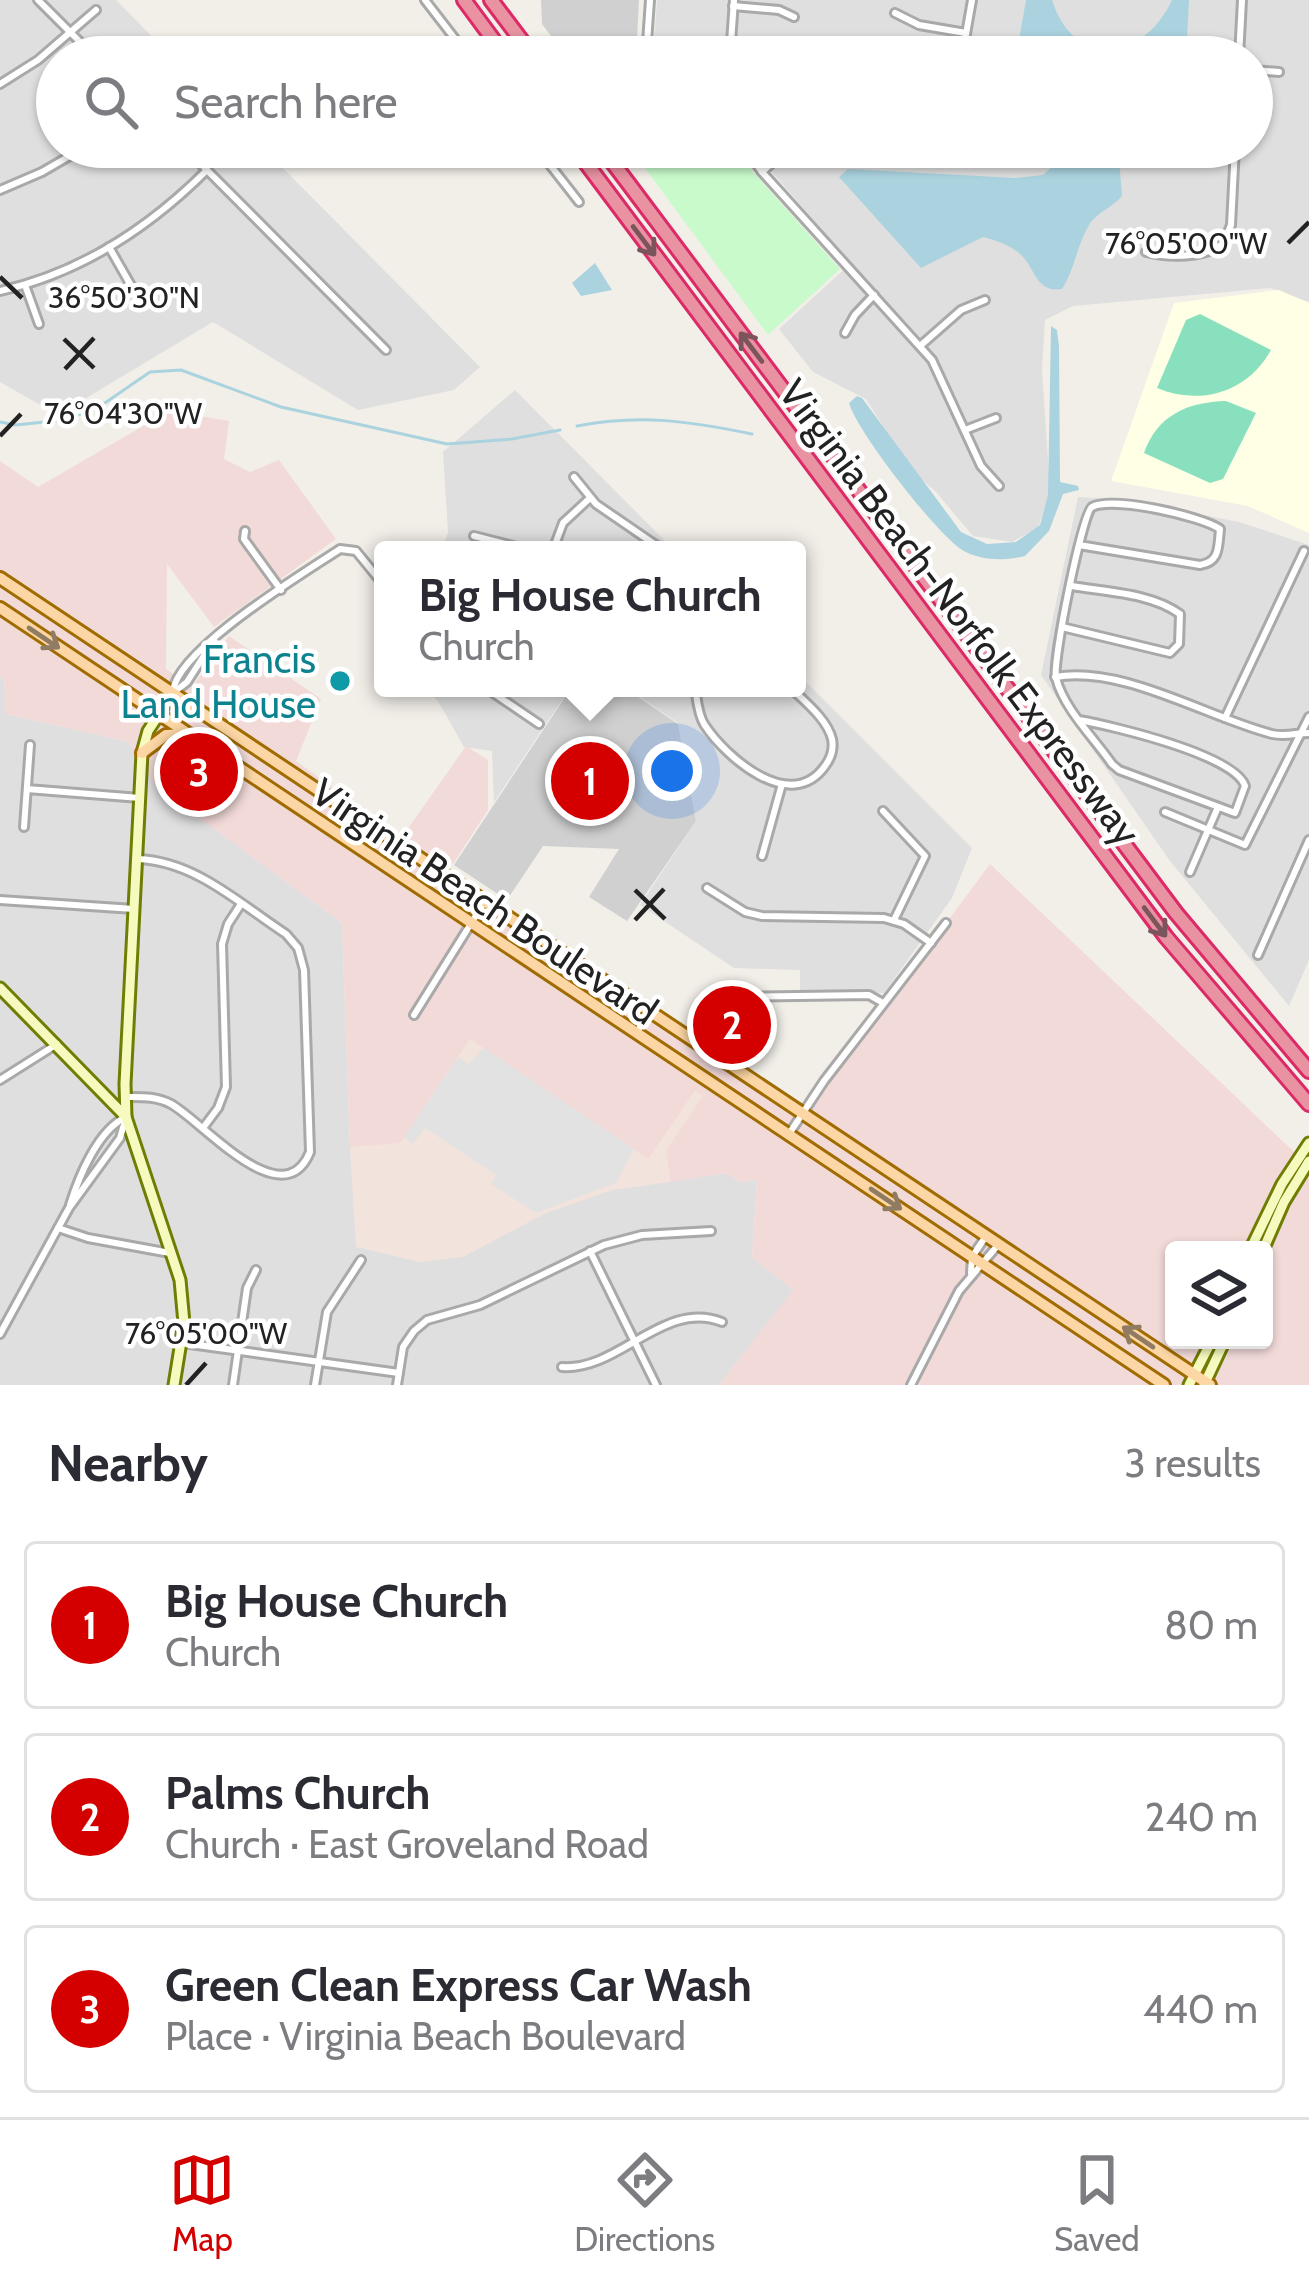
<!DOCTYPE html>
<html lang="en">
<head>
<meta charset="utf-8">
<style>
  body { margin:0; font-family:Cabin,sans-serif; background:#f7f7f7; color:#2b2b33 }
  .controls { position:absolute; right:36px; bottom:36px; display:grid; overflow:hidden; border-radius:12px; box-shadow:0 3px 9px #0004 }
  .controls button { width:108px; height:108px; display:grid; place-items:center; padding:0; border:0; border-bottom:3px solid #e1e1e2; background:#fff; color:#2b2b33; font:60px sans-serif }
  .you { position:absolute; left:672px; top:771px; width:42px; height:42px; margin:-30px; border:9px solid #fff; border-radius:50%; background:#1a73e8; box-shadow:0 0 0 18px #1a73e833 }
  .badge { display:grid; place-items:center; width:78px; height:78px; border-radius:50%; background:#d40000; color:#fff; font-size:39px; font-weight:700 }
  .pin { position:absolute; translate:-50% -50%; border:6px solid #fff; box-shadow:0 3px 12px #0006 }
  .popup { position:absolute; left:374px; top:541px; width:432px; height:156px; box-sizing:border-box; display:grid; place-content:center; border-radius:12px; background:#fff; filter:drop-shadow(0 3px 9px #0005); font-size:39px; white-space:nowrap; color:#7c7c81 }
  .popup b { font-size:45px; color:#2b2b33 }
  .popup::after { content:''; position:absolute; left:50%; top:100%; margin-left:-24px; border:24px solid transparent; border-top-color:#fff }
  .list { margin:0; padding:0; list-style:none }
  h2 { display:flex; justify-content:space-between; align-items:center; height:156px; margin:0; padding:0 48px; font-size:51px }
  h2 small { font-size:39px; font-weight:400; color:#7c7c81 }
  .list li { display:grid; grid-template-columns:78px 1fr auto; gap:36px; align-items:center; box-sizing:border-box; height:168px; margin:0 24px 24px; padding:0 24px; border:3px solid #e1e1e2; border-radius:12px }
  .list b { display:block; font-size:45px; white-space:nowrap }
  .list p { margin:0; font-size:39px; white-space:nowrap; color:#7c7c81 }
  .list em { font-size:39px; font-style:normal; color:#7c7c81 }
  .icon { flex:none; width:66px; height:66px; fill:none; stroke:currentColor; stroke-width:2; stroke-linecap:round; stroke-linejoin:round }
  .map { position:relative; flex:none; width:1309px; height:1385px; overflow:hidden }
  .search { position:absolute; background:#fff; box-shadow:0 3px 9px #0004; left:36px; right:36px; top:36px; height:132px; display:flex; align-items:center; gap:30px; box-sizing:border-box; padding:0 42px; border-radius:66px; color:#7c7c81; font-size:45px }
  .sheet { height:732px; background:#fff }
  nav { display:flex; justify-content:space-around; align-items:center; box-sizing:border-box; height:168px; border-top:3px solid #e1e1e2; background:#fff; font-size:33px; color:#7c7c81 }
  nav a { display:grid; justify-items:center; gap:6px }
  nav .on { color:#d40000 }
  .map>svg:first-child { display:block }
  .residential { fill:#e0dfdf }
  .commercial { fill:#f2dad9; fill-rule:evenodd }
  .education { fill:#ffffe5 }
  .religious { fill:#d0d0d0 }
  .military { fill:#f3e3dd }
  .park { fill:#c8facc }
  .pitch { fill:#88e0be }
  .parking { fill:#e2e2e2 }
  .water { fill:#aad3df }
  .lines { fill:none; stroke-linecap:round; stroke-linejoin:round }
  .stream { stroke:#aad3df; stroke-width:3 }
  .street-casing { stroke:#a9a9a9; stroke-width:12 }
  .secondary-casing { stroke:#707d05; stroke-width:15 }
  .primary-casing { stroke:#a06b00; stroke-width:16 }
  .highway-casing { stroke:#dc2a67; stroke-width:18 }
  .street { stroke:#fff; stroke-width:6 }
  .secondary { stroke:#f7fabf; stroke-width:9 }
  .primary { stroke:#fcd6a4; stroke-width:10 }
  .highway { stroke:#e892a2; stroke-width:12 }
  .oneway { stroke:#7b545c }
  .oneway2 { stroke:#8f7c63 }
  .ticks { fill:none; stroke:#222; stroke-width:4.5 }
  .culture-dot { fill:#0f9aa8; stroke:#fff; stroke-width:4.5 }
  .labels { text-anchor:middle; stroke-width:9; stroke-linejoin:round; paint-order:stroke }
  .street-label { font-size:39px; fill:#222; stroke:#fff }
  .culture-label { font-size:39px; fill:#0d838f; stroke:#fff; text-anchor:end }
  .ticks-label { font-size:30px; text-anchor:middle; fill:#222; stroke:#fff; stroke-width:9; stroke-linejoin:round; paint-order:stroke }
</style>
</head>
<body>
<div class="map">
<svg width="1309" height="1385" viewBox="0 0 1309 1385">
  <rect width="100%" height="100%" fill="#f2efe9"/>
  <!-- residential -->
  <g class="residential">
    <polygon points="0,0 116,0 172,57 57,57 57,147 262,147 480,367 454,390 358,410 213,322 58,415 0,382"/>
    <polygon points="657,0 1309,0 1309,302 1270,288 1073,306 1045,320 1042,369 1050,491 1038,528 1012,542 973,536 936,492 909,468 866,399 813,372 779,329 851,263 750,147 1252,147 1252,57 653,57"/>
    <polygon points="515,390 674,550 441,550 448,533 443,452"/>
    <polygon points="1078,497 1125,500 1239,522 1309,545 1309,960 1289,1006 1170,861 1041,675"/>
    <polygon points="797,673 972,848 952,898 884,993 800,990 800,970 734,968 640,905 696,821 678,723 627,688 797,688"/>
    <polygon points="0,677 4,678 6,714 129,742 154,784 342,923 350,1147 444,1077 470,1039 648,1159 671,1181 726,1173 741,1182 757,1180 752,1257 794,1290 719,1385 0,1385"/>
    <polygon points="425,688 570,688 494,802 492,751 464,747 438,701"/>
  </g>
  <!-- commercial -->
  <path class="commercial" d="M169 411 229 421 224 459 250 472 279 460 336 539 214 627 167 564 166 669 192 687 229 636 321 699 296 761 402 837 466 746 488 760V810L449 870 801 1119 990 864 1309 1166V1385H719L793 1290 752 1257 757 1180 741 1182 726 1173 670 1182 666 1150 702 1096 695 1091 649 1160 470 1040 400 1144 350 1147 342 923 153 784 129 742 6 714 4 679 0 677V461L38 487ZM1174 1250H1264V1340H1174Z"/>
  <!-- education -->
  <polygon class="education" points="1279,290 1309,303 1309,533 1248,506 1111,481 1174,303"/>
  <!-- religious -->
  <g class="religious">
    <polygon points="541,0 639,0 636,57 567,57 542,24"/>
    <polygon points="571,688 625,688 678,724 696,821 627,921 589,897 619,849 543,846 507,900 454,865"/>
  </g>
  <!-- military -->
  <polygon class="military" points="470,1039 648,1159 695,1091 703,1095 666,1150 670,1182 612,1190 546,1213 463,1257 420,1262 356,1247 350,1147 400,1143"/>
  <!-- park -->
  <polygon class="park" points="654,147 738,147 753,172 840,269 768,335 639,160"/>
  <!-- pitch -->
  <g class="pitch">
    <path d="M1200 314 1271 350C1247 393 1200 406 1157 388L1186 320Z"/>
    <path d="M1226 401 1256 413 1223 479 1210 483 1144 453C1157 415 1188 402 1226 401Z"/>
  </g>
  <!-- parking -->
  <polygon class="parking" points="484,1048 634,1149 616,1183 536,1213 491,1184 496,1175 425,1128 413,1144 404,1137 458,1057 468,1064"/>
  <!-- water -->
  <g class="water">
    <path d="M1026 0H1052C1074 70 1144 61 1172 0H1189L1186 57H1016Z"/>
    <path d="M1073 147H1118L1122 196C1114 206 1100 211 1091 222 1077 243 1075 269 1062 289 1035 293 1036 268 1020 254 1010 245 995 240 983 237L921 268 839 177 848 169 1015 178 1043 175Z"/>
    <polygon points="595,263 612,290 581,296 572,283"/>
    <path d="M1051 326 1057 330 1059 346 1060 482 1078 486 1079 490 1063 494 1049 531 1025 556C1004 561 981 561 962 550 936 533 857 432 849 403L857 396 862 398 961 532 987 544 1016 542 1040 525 1048 495Z"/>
  </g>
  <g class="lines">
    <!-- stream -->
    <g class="stream">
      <polyline points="0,422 15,425 65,420 99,407 150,372 181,370 281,407 447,444 512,439 560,430"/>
      <path d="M577 426C641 414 689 421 752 434"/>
    </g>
    <defs>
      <g id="street">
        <polyline points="38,0 95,57"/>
        <polyline points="425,0 469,57"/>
        <polyline points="733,6 779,10 794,17"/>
        <polyline points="895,13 919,25 966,33"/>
        <polyline points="646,57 650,0"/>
        <polyline points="730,57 734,0"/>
        <polyline points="962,57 972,0"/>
        <polyline points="1239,57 1242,0"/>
        <polyline points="1252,70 1279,72"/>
        <polyline points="0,84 38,60 96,10"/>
        <polyline points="184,147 386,350"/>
        <polyline points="536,147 579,202"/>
        <polyline points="744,147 762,172 932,360 981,466 999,486"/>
        <polyline points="1171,153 1234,156"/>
        <polyline points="762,172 789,147"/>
        <polyline points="0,190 42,172 85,147"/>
        <polyline points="109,247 133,289"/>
        <path d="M1146 252C1170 258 1203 258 1223 244L1231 225 1235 147"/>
        <polyline points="25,285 39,324"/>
        <path d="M0 291C80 273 150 227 207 170"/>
        <polyline points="845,333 855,315 874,295"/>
        <polyline points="920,346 961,310 985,300"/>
        <polyline points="965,430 996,418"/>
        <polyline points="574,477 596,504 663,550"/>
        <polyline points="245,531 244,539 281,590"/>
        <polyline points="474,536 529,550"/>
        <path d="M1079 545 1200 565C1220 562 1218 547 1220 529 1201 516 1113 496 1092 507 1083 511 1052 662 1056 678 1064 709 1094 738 1112 764L1119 770 1235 813 1245 786C1235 755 1113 726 1079 720"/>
        <polyline points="553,550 563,523 590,498"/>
        <path d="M1062 627 1170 653 1179 644 1180 614C1151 593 1107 592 1072 586"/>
        <path d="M1055 677C1123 665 1206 717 1272 734 1286 737 1296 733 1309 733"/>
        <polyline points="486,688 539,724"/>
        <path d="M695 688C697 700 698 714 704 724 726 758 791 814 825 766 831 758 834 749 832 739 827 719 805 702 791 688"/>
        <path d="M173 691C178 649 301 575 340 549L356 551 383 584"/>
        <polyline points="173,693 187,682 214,640"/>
        <polyline points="1225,718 1304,551"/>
        <polyline points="27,789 140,798"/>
        <polyline points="883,811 925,856 894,920"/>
        <polyline points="1165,812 1245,845 1309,717"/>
        <polyline points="24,827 30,745"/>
        <polyline points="762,856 782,784"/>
        <polyline points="1190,872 1218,807"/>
        <polyline points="707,888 745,912 762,916 884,918 904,924 931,943"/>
        <polyline points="0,900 134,909"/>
        <polyline points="1258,955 1309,840"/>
        <polyline points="414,1015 485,901"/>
        <polyline points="637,1032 650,1011"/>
        <polyline points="692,1039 719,1001 727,997 869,995 883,1003"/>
        <polyline points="0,1080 57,1044"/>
        <path d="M125 1097C141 1097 156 1096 171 1104 202 1121 283 1218 310 1152L304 970 298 948 286 934C240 904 195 861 138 859"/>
        <polyline points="203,1128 218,1108 226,1087 222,944 228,924 241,904"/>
        <polyline points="789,1134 824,1081 946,923"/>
        <path d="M70 1205C79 1176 98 1130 126 1117"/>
        <polyline points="58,1228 88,1238 170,1253"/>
        <polyline points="590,1251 656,1385"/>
        <polyline points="971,1273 972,1257 986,1236"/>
        <polyline points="0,1334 69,1208 120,1138 125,1121"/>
        <polyline points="183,1343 399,1373"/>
        <path d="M562 1367C619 1371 664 1299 722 1322"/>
        <polyline points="233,1385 247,1288 256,1270"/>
        <polyline points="315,1385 327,1312 361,1260"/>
        <polyline points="397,1385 403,1347 414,1331 427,1320 480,1305 604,1245 642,1235 711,1231"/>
        <polyline points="911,1385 959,1291 998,1245"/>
      </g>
      <g id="secondary">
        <polyline points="0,988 126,1117 180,1280 184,1323 174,1385"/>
        <polyline points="126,1117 125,1084 142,753 148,731 173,693"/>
        <polyline points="1250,1250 1282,1184 1309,1143"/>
        <polyline points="1263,1250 1284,1202 1309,1161"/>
        <polyline points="1189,1385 1212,1340"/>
        <polyline points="1204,1385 1225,1340"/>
      </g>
      <g id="primary">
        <polyline points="0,578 1210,1385"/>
        <polyline points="0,608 1164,1385"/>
        <polyline points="142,753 166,735 187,734"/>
      </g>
      <g id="highway">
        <polyline points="464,0 506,57"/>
        <polyline points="491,0 534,57"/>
        <polyline points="574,147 1166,937 1309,1104"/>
        <polyline points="601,147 1176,913 1309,1071"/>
      </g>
    </defs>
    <!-- street casing -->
    <use href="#street" class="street-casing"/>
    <!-- secondary casing -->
    <use href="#secondary" class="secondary-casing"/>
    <!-- primary casing -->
    <use href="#primary" class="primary-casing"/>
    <!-- highway casing -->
    <use href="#highway" class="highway-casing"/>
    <!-- street -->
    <use href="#street" class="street"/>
    <!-- secondary -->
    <use href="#secondary" class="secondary"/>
    <!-- primary -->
    <use href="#primary" class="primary"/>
    <!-- highway -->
    <use href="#highway" class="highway"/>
  </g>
  <!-- one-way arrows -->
  <defs><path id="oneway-shaft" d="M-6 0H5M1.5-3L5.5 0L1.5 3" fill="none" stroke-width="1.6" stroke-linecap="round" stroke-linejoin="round" transform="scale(3)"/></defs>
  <g class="oneway">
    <use href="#oneway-shaft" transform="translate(644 241) rotate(53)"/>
    <use href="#oneway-shaft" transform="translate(751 347) rotate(-127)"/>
    <use href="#oneway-shaft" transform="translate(1155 922) rotate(53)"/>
  </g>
  <g class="oneway2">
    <use href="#oneway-shaft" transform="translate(44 638) rotate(34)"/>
    <use href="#oneway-shaft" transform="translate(886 1199) rotate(34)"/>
    <use href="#oneway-shaft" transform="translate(1138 1337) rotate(-146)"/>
  </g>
  <!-- ticks -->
  <path class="ticks" d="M1288 243 1309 222M0 277 22 298M64 339 94 368M65 369 94 338M0 436 21 414M635 890 665 919M635 920 664 889M186 1385 206 1363"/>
  <!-- markers -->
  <circle class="culture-dot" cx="340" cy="681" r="12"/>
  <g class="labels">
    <!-- street labels -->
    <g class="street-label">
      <text transform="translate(960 612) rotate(53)" y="14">Virginia Beach-Norfolk Expressway</text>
      <text transform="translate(485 901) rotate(34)" y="14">Virginia Beach Boulevard</text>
    </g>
    <!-- culture labels -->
    <g class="culture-label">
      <text x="316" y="673">Francis<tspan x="316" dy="45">Land House</tspan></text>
    </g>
  </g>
  <g class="ticks-label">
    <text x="1186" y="254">76°05'00"W</text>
    <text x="124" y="308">36°50'30"N</text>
    <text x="123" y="424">76°04'30"W</text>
    <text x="206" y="1344">76°05'00"W</text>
  </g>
</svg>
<div class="controls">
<button><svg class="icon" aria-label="layers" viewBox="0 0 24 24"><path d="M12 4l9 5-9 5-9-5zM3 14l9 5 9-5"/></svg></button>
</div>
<div class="you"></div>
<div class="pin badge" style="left:590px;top:781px">1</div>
<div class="popup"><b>Big House Church</b>Church</div>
<div class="pin badge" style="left:732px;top:1025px">2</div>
<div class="pin badge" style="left:199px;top:772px">3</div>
<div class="search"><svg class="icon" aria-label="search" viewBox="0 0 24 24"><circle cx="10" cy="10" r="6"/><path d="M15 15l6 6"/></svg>Search here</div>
</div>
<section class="sheet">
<h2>Nearby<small>3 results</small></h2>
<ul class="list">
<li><span class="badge">1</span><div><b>Big House Church</b><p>Church</p></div><em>80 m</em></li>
<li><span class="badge">2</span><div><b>Palms Church</b><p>Church · East Groveland Road</p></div><em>240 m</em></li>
<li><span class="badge">3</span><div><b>Green Clean Express Car Wash</b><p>Place · Virginia Beach Boulevard</p></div><em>440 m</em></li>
</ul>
</section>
<nav>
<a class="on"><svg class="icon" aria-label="map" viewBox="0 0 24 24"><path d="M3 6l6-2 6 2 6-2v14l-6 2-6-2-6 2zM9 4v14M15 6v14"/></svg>Map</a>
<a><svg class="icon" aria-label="directions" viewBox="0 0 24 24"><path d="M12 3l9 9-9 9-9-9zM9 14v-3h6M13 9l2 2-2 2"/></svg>Directions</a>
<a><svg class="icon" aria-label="saved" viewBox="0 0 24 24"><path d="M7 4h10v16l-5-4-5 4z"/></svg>Saved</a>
</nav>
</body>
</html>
